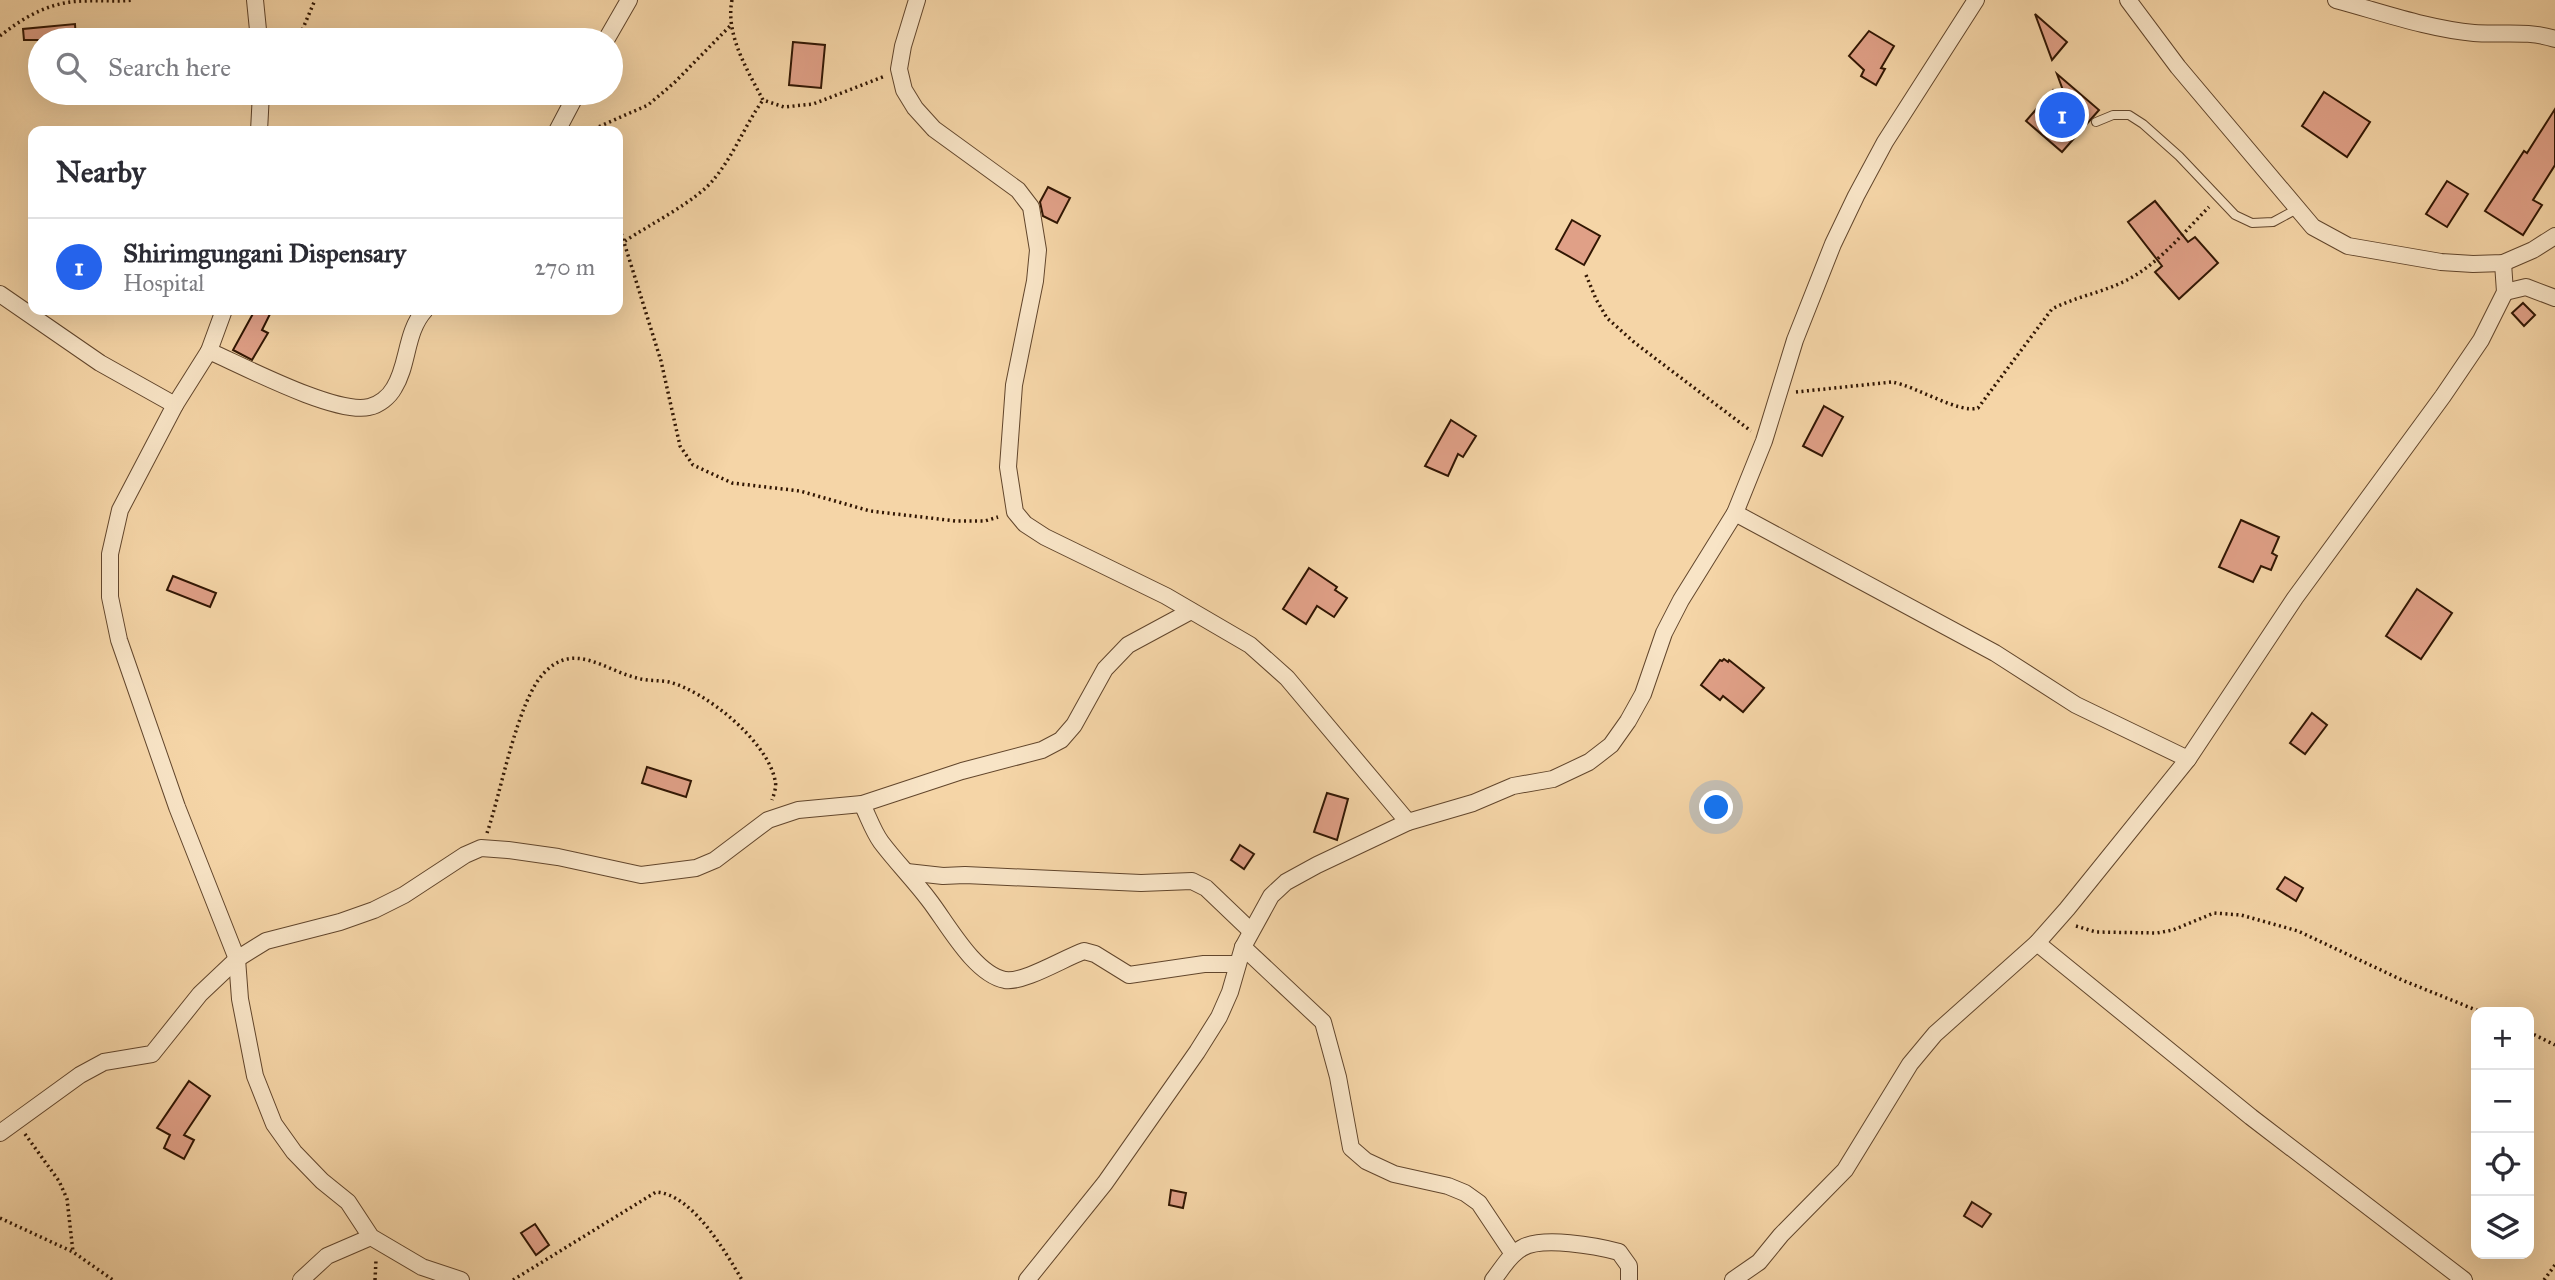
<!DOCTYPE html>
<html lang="en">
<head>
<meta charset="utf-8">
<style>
  body { margin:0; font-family:"IM FELL Great Primer",serif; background:#f7f7f7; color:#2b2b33 }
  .controls { position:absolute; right:21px; bottom:21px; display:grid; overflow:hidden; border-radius:14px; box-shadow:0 7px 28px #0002 }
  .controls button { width:63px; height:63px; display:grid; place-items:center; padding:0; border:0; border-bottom:2px solid #e1e1e2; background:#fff; color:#2b2b33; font:35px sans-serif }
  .you { position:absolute; left:1717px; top:808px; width:24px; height:24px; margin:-18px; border:5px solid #fff; border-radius:50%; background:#1a73e8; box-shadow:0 0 0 10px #1a73e833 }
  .badge { display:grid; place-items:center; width:46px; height:46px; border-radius:50%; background:#2563eb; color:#fff; font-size:23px; font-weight:700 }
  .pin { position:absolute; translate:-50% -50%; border:4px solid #fff; box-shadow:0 2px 7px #0006 }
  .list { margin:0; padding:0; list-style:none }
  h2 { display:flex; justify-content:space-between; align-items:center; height:91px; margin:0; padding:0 28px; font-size:30px }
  h2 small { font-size:23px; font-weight:400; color:#7c7c81 }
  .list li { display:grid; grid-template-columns:46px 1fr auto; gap:21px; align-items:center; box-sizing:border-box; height:98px; padding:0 28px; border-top:2px solid #e1e1e2 }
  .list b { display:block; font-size:26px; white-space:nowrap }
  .list p { margin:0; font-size:23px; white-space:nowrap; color:#7c7c81 }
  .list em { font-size:23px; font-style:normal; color:#7c7c81 }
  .icon { flex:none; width:38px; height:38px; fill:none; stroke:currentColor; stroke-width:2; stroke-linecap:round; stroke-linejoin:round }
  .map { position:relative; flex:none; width:2555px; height:1280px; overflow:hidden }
  .search { position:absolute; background:#fff; box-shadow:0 7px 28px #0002; left:28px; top:28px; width:595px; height:77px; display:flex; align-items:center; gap:18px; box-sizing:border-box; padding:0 24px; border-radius:38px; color:#7c7c81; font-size:26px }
  .panel { position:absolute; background:#fff; box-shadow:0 7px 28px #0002; left:28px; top:126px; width:595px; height:189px; border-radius:14px }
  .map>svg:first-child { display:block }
  .building { fill:#e0a087; stroke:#311603; stroke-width:2 }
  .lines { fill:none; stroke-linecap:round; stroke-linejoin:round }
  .lane-casing { stroke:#62462c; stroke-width:10 }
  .street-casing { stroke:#62462c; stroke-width:18 }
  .path { stroke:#311603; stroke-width:3.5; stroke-dasharray:2 3.5; stroke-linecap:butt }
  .lane { stroke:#f8e4c6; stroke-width:8 }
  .street { stroke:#f8e4c6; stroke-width:16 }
</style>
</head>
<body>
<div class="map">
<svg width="2555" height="1280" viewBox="0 0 2555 1280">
  <rect width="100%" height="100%" fill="#f5d5a7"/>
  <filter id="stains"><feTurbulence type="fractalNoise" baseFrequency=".00286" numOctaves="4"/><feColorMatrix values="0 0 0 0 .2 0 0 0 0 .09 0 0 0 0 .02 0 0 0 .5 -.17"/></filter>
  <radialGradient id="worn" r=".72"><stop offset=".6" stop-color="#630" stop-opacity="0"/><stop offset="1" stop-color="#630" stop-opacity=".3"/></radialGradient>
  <!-- building -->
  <g class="building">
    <polygon points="2035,14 2067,42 2052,60"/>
    <polygon points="75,24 76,40 24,40 23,29"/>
    <polygon points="1869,31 1894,46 1881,68 1885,69 1876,85 1861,76 1864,70 1849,56"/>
    <polygon points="793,42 825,45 821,88 789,85"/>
    <polygon points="2057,74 2099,110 2062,152 2026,121 2053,90 2071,112"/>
    <polygon points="2324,92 2370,122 2347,157 2302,126"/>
    <polygon points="2555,109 2555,165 2533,200 2542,205 2523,235 2485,211 2524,151 2527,153"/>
    <polygon points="2447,181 2468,194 2447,227 2426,214"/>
    <polygon points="1048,187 1070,198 1057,223 1043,216 1040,202"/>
    <polygon points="2155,201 2188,242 2195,237 2218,263 2179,299 2155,272 2162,266 2128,222"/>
    <polygon points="1572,220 1600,236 1584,265 1556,249"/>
    <polygon points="2523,303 2535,315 2524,326 2512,313"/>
    <polygon points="255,310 272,310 262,330 268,333 252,360 233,350"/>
    <polygon points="1824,406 1843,417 1822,456 1803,446"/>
    <polygon points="1451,420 1476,436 1463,457 1458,454 1448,476 1425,466"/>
    <polygon points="2241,520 2279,537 2272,553 2277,556 2271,570 2261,566 2253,582 2219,567"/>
    <polygon points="1309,568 1337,587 1335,590 1347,598 1334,617 1317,606 1306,624 1283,609"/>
    <polygon points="173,576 216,593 210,607 167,590"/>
    <polygon points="2417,589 2452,613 2421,659 2386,636"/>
    <polygon points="1724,659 1728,662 1729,660 1764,688 1743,712 1723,696 1720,700 1701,685 1720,660 1722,661"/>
    <polygon points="2312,713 2327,725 2305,754 2290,743"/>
    <polygon points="647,767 691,781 686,797 642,783"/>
    <polygon points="1327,793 1348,799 1337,840 1314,832"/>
    <polygon points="1240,845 1254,854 1244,869 1231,860"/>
    <polygon points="2285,877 2303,888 2296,901 2277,889"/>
    <polygon points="189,1081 210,1096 184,1135 194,1140 184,1159 164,1148 170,1135 157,1128"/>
    <polygon points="1171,1190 1186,1193 1183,1208 1169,1205"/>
    <polygon points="1972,1202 1991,1214 1982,1227 1964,1216"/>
    <polygon points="535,1224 549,1245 536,1255 521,1233"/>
  </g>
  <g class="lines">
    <defs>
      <polyline id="lane" points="2096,122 2113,115 2129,115 2143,124 2179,156 2235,215 2252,223 2273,222 2297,209"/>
      <g id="street">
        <polyline points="255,0 259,40"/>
        <polyline points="917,0 903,46 899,69 904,90 915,108 934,129 1018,190 1031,207 1038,250 1035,281 1014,385 1008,467 1015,512 1025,524 1045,537 1166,596 1250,645 1287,678 1408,822"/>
        <polyline points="2128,0 2178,67 2313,227 2348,246 2441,262 2473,264 2503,263 2533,250 2555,236"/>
        <path d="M2336 0C2381 12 2428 29 2474 33 2502 35 2528 30 2555 39"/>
        <polyline points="606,40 629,0"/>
        <polyline points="259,131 261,93"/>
        <polyline points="557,131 577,93"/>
        <polyline points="2505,292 2526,287 2555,298"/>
        <polyline points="0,294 100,363 175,405"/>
        <polyline points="224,310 209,351 175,405 120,510 110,554 110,597 119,640 177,807 237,959 240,999 255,1076 274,1124 294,1152 322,1181 348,1202 371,1237 422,1267 461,1280"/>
        <path d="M209 351C243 366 336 415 369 407 379 405 389 397 394 388 409 364 405 332 425 310"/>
        <polyline points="1735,513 1995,653 2076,705 2188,759"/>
        <path d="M862 804C868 816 873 831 881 842 896 862 914 880 929 900 947 923 974 974 1005 980 1024 983 1064 958 1084 951L1095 954 1129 975 1204 964H1237"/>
        <polyline points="907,872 943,876 965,875 1141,883 1192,881 1206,888 1251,931"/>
        <polyline points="2037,943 2251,1117 2464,1280"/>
        <polyline points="1243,947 1323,1022 1338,1077 1351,1148 1366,1161 1394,1174 1448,1186 1465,1193 1479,1203 1513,1254"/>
        <polyline points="0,1133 80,1075 104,1062 152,1054 200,994 237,959 266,941 340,922 374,910 404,895 465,855 481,848 508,850 558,857 641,875 696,868 715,860 768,820 798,810 862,804 962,771 1042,750 1061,740 1074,725 1105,669 1128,645 1191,611"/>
        <polyline points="301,1280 327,1256 371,1237"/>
        <polyline points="1027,1280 1105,1183 1197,1052 1219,1017 1230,992 1243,947 1271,896 1286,882 1317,865 1408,822 1473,803 1513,786 1553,779 1589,762 1611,745 1628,721 1643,694 1664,633 1681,600 1735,513 1764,441 1795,340 1833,244 1856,196 1885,142 1976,0"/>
        <path d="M1493 1280C1502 1269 1509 1255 1522 1248 1542 1236 1597 1246 1619 1252L1629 1266V1280"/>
        <polyline points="1733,1280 1759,1262 1781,1235 1845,1170 1910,1064 1935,1034 2037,943 2067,909 2188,759 2295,598 2443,396 2481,340 2505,292 2503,263"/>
      </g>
    </defs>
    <!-- lane casing -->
    <use href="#lane" class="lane-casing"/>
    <!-- street casing -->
    <use href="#street" class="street-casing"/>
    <!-- path -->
    <g class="path">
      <path d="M732 0C725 35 748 71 763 100L784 107 813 104 885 76"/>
      <path d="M0 36C25 16 52 1 85 1 101 0 117 2 134 0"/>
      <polyline points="298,40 315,0"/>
      <polyline points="589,131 648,105 674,83 732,24"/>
      <polyline points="618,223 661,361 680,446 693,465 732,483 800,491 870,511 956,521 985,521 998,517"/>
      <path d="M625 241C649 225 698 200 714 179 734 155 745 125 763 100"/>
      <polyline points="1586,275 1596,299 1607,318 1635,343 1751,431"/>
      <path d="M1796 392 1892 382C1916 386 1959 414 1978 408L2052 309C2075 297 2100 293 2123 282 2157 266 2183 233 2209 207"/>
      <path d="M487 833C501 793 517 701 544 673 574 641 604 670 637 678 647 681 658 680 669 682 707 692 767 741 775 780 777 786 774 794 772 800"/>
      <polyline points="2076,926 2096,932 2157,933 2173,930 2214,913 2241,915 2298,931 2402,980 2481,1012"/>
      <polyline points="2529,1032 2555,1045"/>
      <polyline points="25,1134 59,1181 67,1199 73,1252"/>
      <polyline points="0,1218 73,1252 113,1280"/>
      <polyline points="375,1280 376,1260"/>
      <path d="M513 1280 656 1192C692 1194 725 1251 742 1280"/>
      <polyline points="2544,1280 2555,1265"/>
    </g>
    <!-- lane -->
    <use href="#lane" class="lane"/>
    <!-- street -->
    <use href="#street" class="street"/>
  </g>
  <rect width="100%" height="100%" filter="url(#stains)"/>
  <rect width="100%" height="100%" fill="url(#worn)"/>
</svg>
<div class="controls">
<button>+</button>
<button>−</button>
<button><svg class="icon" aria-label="locate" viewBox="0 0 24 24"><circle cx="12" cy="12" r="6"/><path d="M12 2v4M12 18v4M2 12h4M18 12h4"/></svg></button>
<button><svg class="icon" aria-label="layers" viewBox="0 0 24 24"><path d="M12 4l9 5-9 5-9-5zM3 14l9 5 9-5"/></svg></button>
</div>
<div class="you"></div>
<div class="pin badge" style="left:2062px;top:115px">1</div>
<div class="search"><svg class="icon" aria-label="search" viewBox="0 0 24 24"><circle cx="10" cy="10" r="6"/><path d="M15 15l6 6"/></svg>Search here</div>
<section class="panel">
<h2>Nearby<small></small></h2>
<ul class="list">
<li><span class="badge">1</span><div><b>Shirimgungani Dispensary</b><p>Hospital</p></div><em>270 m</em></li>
</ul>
</section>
</div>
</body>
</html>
